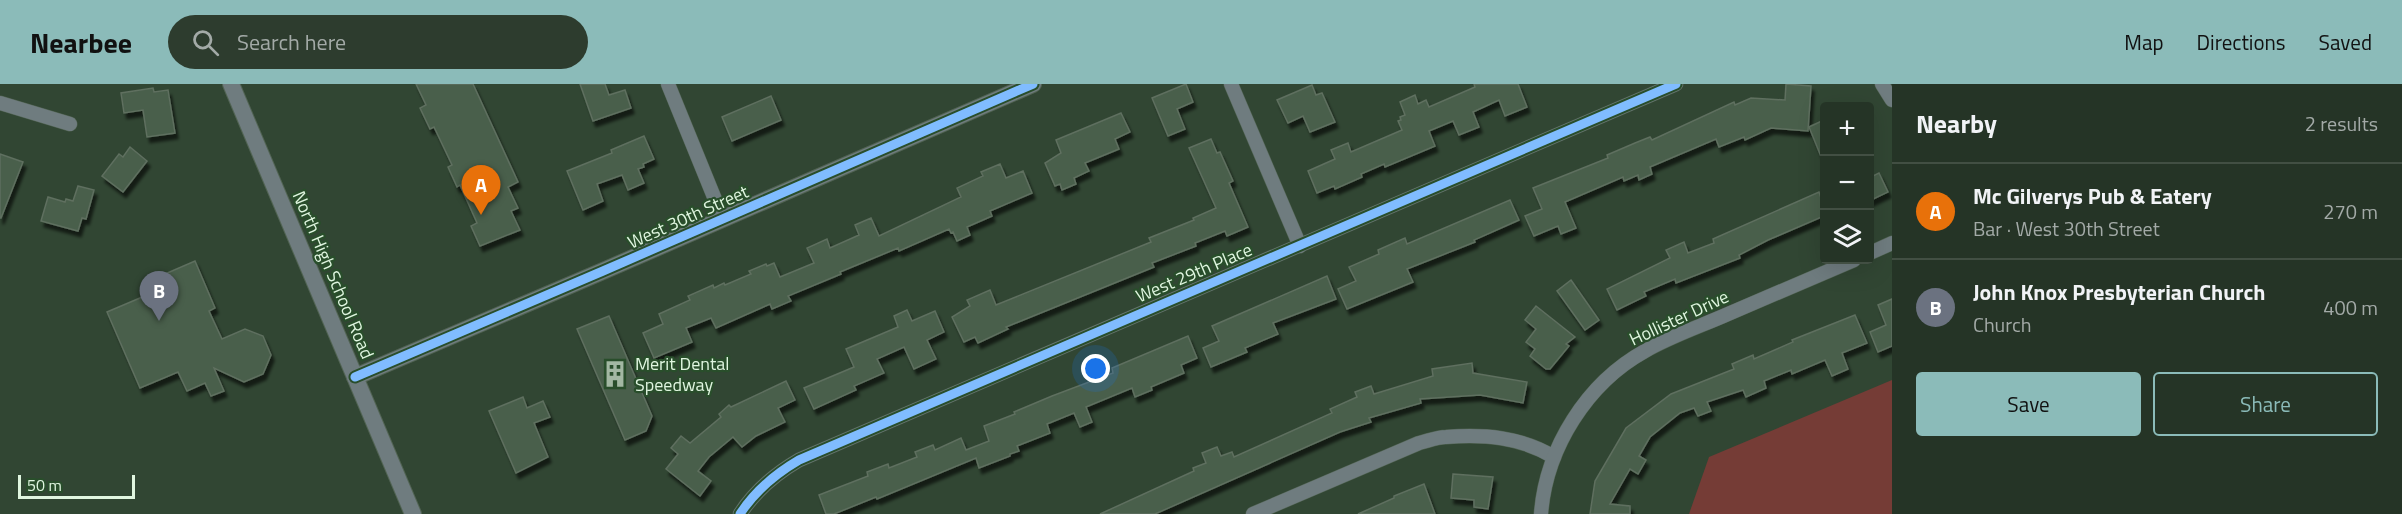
<!DOCTYPE html>
<html lang="en">
<head>
<meta charset="utf-8">
<style>
  body { margin:0; font-family:"Titillium Web",sans-serif; background:#2d3c2e; color:#f1f3f6 }
  .controls { position:absolute; right:18px; top:18px; display:grid; overflow:hidden; border-radius:6px; box-shadow:0 6px 24px #0002 }
  .controls button { width:54px; height:54px; display:grid; place-items:center; padding:0; border:0; border-bottom:2px solid #424f43; background:#253426; color:#f1f3f6; font:30px sans-serif }
  .scale { position:absolute; left:18px; bottom:15px; width:117px; box-sizing:border-box; padding-left:6px; border:3px solid #e0f6e0; border-top:0; font-size:16px; line-height:21px; white-space:nowrap; color:#e0f6e0; -webkit-text-stroke:4px #294e2b; paint-order:stroke }
  .you { position:absolute; left:1096px; top:285px; width:21px; height:21px; margin:-15px; border:4px solid #fff; border-radius:50%; background:#1a73e8; box-shadow:0 0 0 9px #1a73e833 }
  .badge { display:grid; place-items:center; width:39px; height:39px; border-radius:50%; background:#8bbbb9; color:#fff; font-size:20px; font-weight:700 }
  .pin { position:absolute; translate:-50% -50px; filter:drop-shadow(0 2px 3px #0008) }
  .pin::after { content:''; position:absolute; top:32px; width:21px; height:18px; background:inherit; clip-path:polygon(0 0,100% 0,50% 100%) }
  .list { margin:0; padding:0; list-style:none }
  h2 { display:flex; justify-content:space-between; align-items:center; height:78px; margin:0; padding:0 24px; font-size:26px }
  h2 small { font-size:20px; font-weight:400; color:#a3aaa7 }
  .list li { display:grid; grid-template-columns:39px 1fr auto; gap:18px; align-items:center; box-sizing:border-box; height:96px; padding:0 24px; border-top:2px solid #424f43 }
  .list b { display:block; font-size:22px; white-space:nowrap }
  .list p { margin:0; font-size:20px; white-space:nowrap; color:#a3aaa7 }
  .list em { font-size:20px; font-style:normal; color:#a3aaa7 }
  .actions { display:flex; gap:12px; padding:18px 24px }
  .actions a { flex:1; padding:14px 0; border:2px solid #8bbbb9; border-radius:6px; text-align:center; font-size:21px; color:#8bbbb9 }
  .actions .main { background:#8bbbb9; color:#111 }
  .icon { flex:none; width:33px; height:33px; fill:none; stroke:currentColor; stroke-width:2; stroke-linecap:round; stroke-linejoin:round }
  .map { position:relative; flex:none; width:1892px; height:430px; overflow:hidden }
  header { display:flex; align-items:center; gap:36px; box-sizing:border-box; height:84px; padding:0 30px; background:#8bbbb9; color:#111 }
  header strong { font-size:28px }
  nav { display:flex; gap:33px; margin-inline-start:auto; font-size:21px }
  .search { width:420px; height:54px; background:#2d3c2e; display:flex; align-items:center; gap:15px; box-sizing:border-box; padding:0 21px; border-radius:33px; color:#a3aaa7; font-size:22px }
  main { display:flex }
  aside { flex:1; background:#253426 }
  .map>svg:first-child { display:block }
  .green { fill:#753c36 }
  .building { fill:#4a5f4c; stroke:#5e6f5f; stroke-width:1.5; filter:url(#shadow) }
  .lines { fill:none; stroke-linecap:round; stroke-linejoin:round }
  .minor-casing { stroke:#526454; stroke-width:15 }
  .tertiary-casing { stroke:#526454; stroke-width:18 }
  .minor { stroke:#6f7c7f; stroke-width:14 }
  .tertiary { stroke:#6f7c7f; stroke-width:16 }
  .cycleway-casing { stroke:#294e2b; stroke-width:13 }
  .cycleway { stroke:#80bcff; stroke-width:9 }
  .labels { text-anchor:middle; stroke-width:4.5; stroke-linejoin:round; paint-order:stroke }
  .street-label { font-size:18px; fill:#e0f6e0; stroke:#294e2b }
  .poi-label { font-size:18px; fill:#e0f6e0; stroke:#294e2b; text-anchor:start }
</style>
</head>
<body>
<header>
<strong>Nearbee</strong>
<div class="search"><svg class="icon" aria-label="search" viewBox="0 0 24 24"><circle cx="10" cy="10" r="6"/><path d="M15 15l6 6"/></svg>Search here</div>
<nav><a>Map</a><a>Directions</a><a>Saved</a></nav>
</header>
<main>
<div class="map">
<svg width="1892" height="430" viewBox="0 0 1892 430">
  <defs>
    <filter id="shadow"><feDropShadow dx="3" dy="5.5" stdDeviation="1.5" flood-color="#0009"/></filter>
  </defs>
  <rect width="100%" height="100%" fill="#314633"/>
  <!-- green -->
  <polygon class="green" points="1892,296 1892,430 1689,430 1709,373"/>
  <!-- building -->
  <g class="building">
    <polygon points="416,0 473,0 518,98 508,103 518,124 511,127 520,146 480,162 471,142 477,139 460,101 457,103 448,83 452,81 434,43 430,45 420,24 426,21"/>
    <polygon points="580,0 605,0 609,11 625,6 631,24 593,37"/>
    <polygon points="1186,0 1193,18 1177,25 1185,45 1168,52 1152,14"/>
    <polygon points="1474,0 1518,0 1527,23 1505,32 1499,16 1473,28 1479,43 1459,51 1453,37 1429,47 1435,62 1385,83 1384,80 1361,90 1362,93 1335,105 1334,102 1317,109 1308,87 1335,75 1331,66 1348,59 1351,68 1402,46 1398,37 1401,36 1400,33 1405,31 1400,18 1415,11 1418,20 1426,16 1429,23 1475,3"/>
    <polygon points="1786,0 1811,2 1808,47 1771,44 1745,56 1744,53 1719,63 1716,55 1650,83 1652,90 1639,96 1638,91 1624,97 1623,93 1565,118 1576,144 1561,150 1558,142 1534,152 1525,132 1542,125 1533,104 1608,74 1607,71 1635,59 1650,53 1652,56 1734,18 1735,21 1751,14 1785,16"/>
    <polygon points="1312,1 1316,11 1322,9 1335,38 1310,48 1303,32 1288,39 1277,16"/>
    <polygon points="153,4 154,8 168,6 175,49 147,53 143,26 124,29 121,9"/>
    <polygon points="771,12 781,36 732,57 722,33"/>
    <polygon points="1121,29 1130,48 1115,55 1119,65 1085,79 1089,87 1074,94 1076,100 1062,106 1060,100 1055,102 1045,79 1061,69 1056,56"/>
    <polygon points="1824,36 1824,80 1809,43"/>
    <polygon points="644,52 654,75 643,80 644,83 638,85 644,99 628,106 622,91 597,100 603,117 583,126 567,87 612,69 611,66"/>
    <polygon points="1211,55 1217,69 1220,68 1233,97 1229,99 1248,143 1227,152 1225,147 1195,159 1196,162 1152,179 1154,183 1006,243 1008,245 978,259 975,253 964,258 952,233 970,222 967,216 990,206 996,221 1151,158 1149,154 1194,136 1193,134 1216,124 1189,64"/>
    <polygon points="130,63 147,77 123,108 102,92 119,70 123,73"/>
    <polygon points="0,70 23,78 1,134 0,134"/>
    <polygon points="1000,80 1006,94 1023,87 1032,109 990,127 992,132 967,143 970,151 957,157 953,148 951,149 949,145 899,167 898,164 840,188 841,190 788,212 791,217 772,225 770,220 716,244 711,234 686,244 692,258 654,274 643,249 663,240 659,230 690,216 688,212 713,201 714,204 724,199 725,201 751,190 749,187 766,180 767,182 774,179 780,193 814,179 807,164 827,155 830,164 859,151 855,141 871,134 879,152 961,113 957,104 983,92 981,88"/>
    <polygon points="1879,89 1888,108 1869,117 1869,94"/>
    <polygon points="78,102 94,106 86,135 82,134 78,147 41,137 48,113 65,118 66,115 73,117"/>
    <polygon points="1819,108 1821,114 1824,113 1824,132 1768,156 1739,171 1740,174 1676,199 1675,195 1644,208 1646,212 1617,226 1607,205 1670,174 1666,166 1684,158 1688,169 1714,159 1713,155"/>
    <polygon points="1510,116 1519,136 1474,156 1475,158 1407,185 1413,198 1347,225 1338,205 1356,197 1349,183 1379,170 1378,166 1405,154 1407,160"/>
    <polygon points="195,177 215,224 209,227 222,255 245,245 263,252 271,271 263,290 244,298 214,284 224,307 211,312 205,299 187,307 178,288 140,304 107,228 147,211 142,200"/>
    <polygon points="1327,192 1336,215 1273,239 1278,250 1245,264 1247,268 1211,283 1203,264 1219,257 1212,242"/>
    <polygon points="1571,196 1599,236 1585,246 1557,207"/>
    <polygon points="1892,215 1892,262 1878,268 1870,248 1886,241 1878,221"/>
    <polygon points="1536,222 1575,253 1566,260 1569,262 1550,285 1546,285 1530,272 1535,265 1526,258 1536,245 1525,236"/>
    <polygon points="907,226 912,237 935,227 944,248 927,256 936,275 914,285 904,263 877,275 884,289 854,302 856,306 814,325 804,304 854,283 846,265 898,243 894,232"/>
    <polygon points="1855,231 1867,259 1842,269 1848,285 1832,292 1825,276 1792,290 1791,286 1764,297 1766,304 1746,313 1743,306 1707,318 1711,327 1698,332 1694,324 1680,329 1650,353 1639,372 1646,376 1638,390 1630,385 1610,420 1630,422 1630,430 1590,430 1595,397 1626,344 1671,310 1734,285 1732,280 1753,271 1754,275 1793,258 1792,256"/>
    <polygon points="609,232 652,332 646,347 625,356 577,245"/>
    <polygon points="1188,252 1197,274 1181,281 1184,289 1151,303 1152,306 1135,313 1132,304 1086,323 1092,338 1080,343 1074,329 1047,340 1050,349 1017,362 1019,367 1010,370 1010,372 979,384 976,374 877,415 876,413 834,430 826,430 819,411 868,392 867,388 888,380 889,384 917,373 915,368 933,361 935,366 961,354 966,366 989,357 984,342 1015,330 1014,328 1052,312 1113,289 1112,284"/>
    <polygon points="1472,279 1473,289 1527,298 1523,319 1480,311 1420,315 1421,319 1369,334 1371,338 1340,348 1155,430 1100,430 1194,387 1193,384 1206,379 1202,369 1217,363 1221,372 1232,368 1234,373 1332,329 1330,325 1357,313 1355,308 1371,302 1374,310 1433,292 1432,285"/>
    <polygon points="786,297 795,316 778,324 785,338 756,352 742,363 733,353 709,373 698,387 711,397 700,412 666,385 678,370 671,364 681,352 690,359 721,333 719,330 729,321 731,323"/>
    <polygon points="523,313 527,324 543,317 550,333 534,339 548,373 516,389 489,327"/>
    <polygon points="1453,390 1493,393 1488,425 1474,423 1474,416 1451,414"/>
    <polygon points="1424,400 1435,430 1358,430 1394,414 1394,412"/>
  </g>
  <g class="lines">
    <defs>
      <g id="minor">
        <polyline points="668,0 723,135"/>
        <polyline points="1231,0 1300,162"/>
        <polyline points="1882,0 1892,16"/>
        <polyline points="0,19 70,40"/>
        <polyline points="1870,169 1892,159"/>
        <path d="M740 430C755 407 775 390 799 376L1676 0"/>
        <path d="M1253 430 1419 359C1428 357 1437 353 1446 353 1484 350 1521 353 1554 373"/>
        <path d="M1541 430C1546 364 1587 299 1645 267 1671 252 1701 242 1728 230 1770 212 1812 194 1854 176"/>
      </g>
      <g id="tertiary">
        <polyline points="231,0 413,430"/>
        <polyline points="355,293 603,187 1033,0"/>
      </g>
    </defs>
    <!-- minor casing -->
    <use href="#minor" class="minor-casing"/>
    <!-- tertiary casing -->
    <use href="#tertiary" class="tertiary-casing"/>
    <!-- minor -->
    <use href="#minor" class="minor"/>
    <!-- tertiary -->
    <use href="#tertiary" class="tertiary"/>
    <defs>
      <g id="cycleway">
        <polyline points="355,293 603,187 1033,0"/>
        <path d="M740 430C755 407 775 390 799 376L1676 0"/>
      </g>
    </defs>
    <!-- cycleway casing -->
    <use href="#cycleway" class="cycleway-casing"/>
    <!-- cycleway -->
    <use href="#cycleway" class="cycleway"/>
  </g>
  <!-- icons -->
  <defs>
    <symbol id="building-bare" viewBox="-9 -9 18 18"><path d="M-4-6H4V6H1V3H-1V6H-4ZM-2.5-4.3h1.7v1.8h-1.7ZM.8-4.3h1.7v1.8H.8ZM-2.5-1h1.7V.8h-1.7ZM.8-1h1.7V.8H.8Z" fill="#a3b8a3" stroke="#294e2b" stroke-width="2.5" paint-order="stroke"/></symbol>
  </defs>
  <g fill-rule="evenodd">
    <use href="#building-bare" x="596" y="271" width="38" height="38"/>
  </g>
  <g class="labels">
    <!-- street labels -->
    <g class="street-label">
      <text transform="translate(688 133) rotate(-24)" y="6">West 30th Street</text>
      <text transform="translate(1194 189) rotate(-23)" y="6">West 29th Place</text>
      <text transform="translate(333 191) rotate(67)" y="6">North High School Road</text>
      <text transform="translate(1679 234) rotate(-25)" y="6">Hollister Drive</text>
    </g>
    <!-- poi labels -->
    <g class="poi-label">
      <text x="635" y="286">Merit Dental<tspan x="635" dy="21">Speedway</tspan></text>
    </g>
  </g>
</svg>
<div class="controls">
<button>+</button>
<button>−</button>
<button><svg class="icon" aria-label="layers" viewBox="0 0 24 24"><path d="M12 4l9 5-9 5-9-5zM3 14l9 5 9-5"/></svg></button>
</div>
<div class="scale">50 m</div>
<div class="you"></div>
<div class="pin badge" style="left:481px;top:131px;background:#e8710a">A</div>
<div class="pin badge" style="left:159px;top:237px;background:#6b7280">B</div>
</div>
<aside>
<h2>Nearby<small>2 results</small></h2>
<ul class="list">
<li><span class="badge" style="background:#e8710a">A</span><div><b>Mc Gilverys Pub &amp; Eatery</b><p>Bar · West 30th Street</p></div><em>270 m</em></li>
<li><span class="badge" style="background:#6b7280">B</span><div><b>John Knox Presbyterian Church</b><p>Church</p></div><em>400 m</em></li>
</ul>
<div class="actions"><a class="main">Save</a><a>Share</a></div>
</aside>
</main>
</body>
</html>
